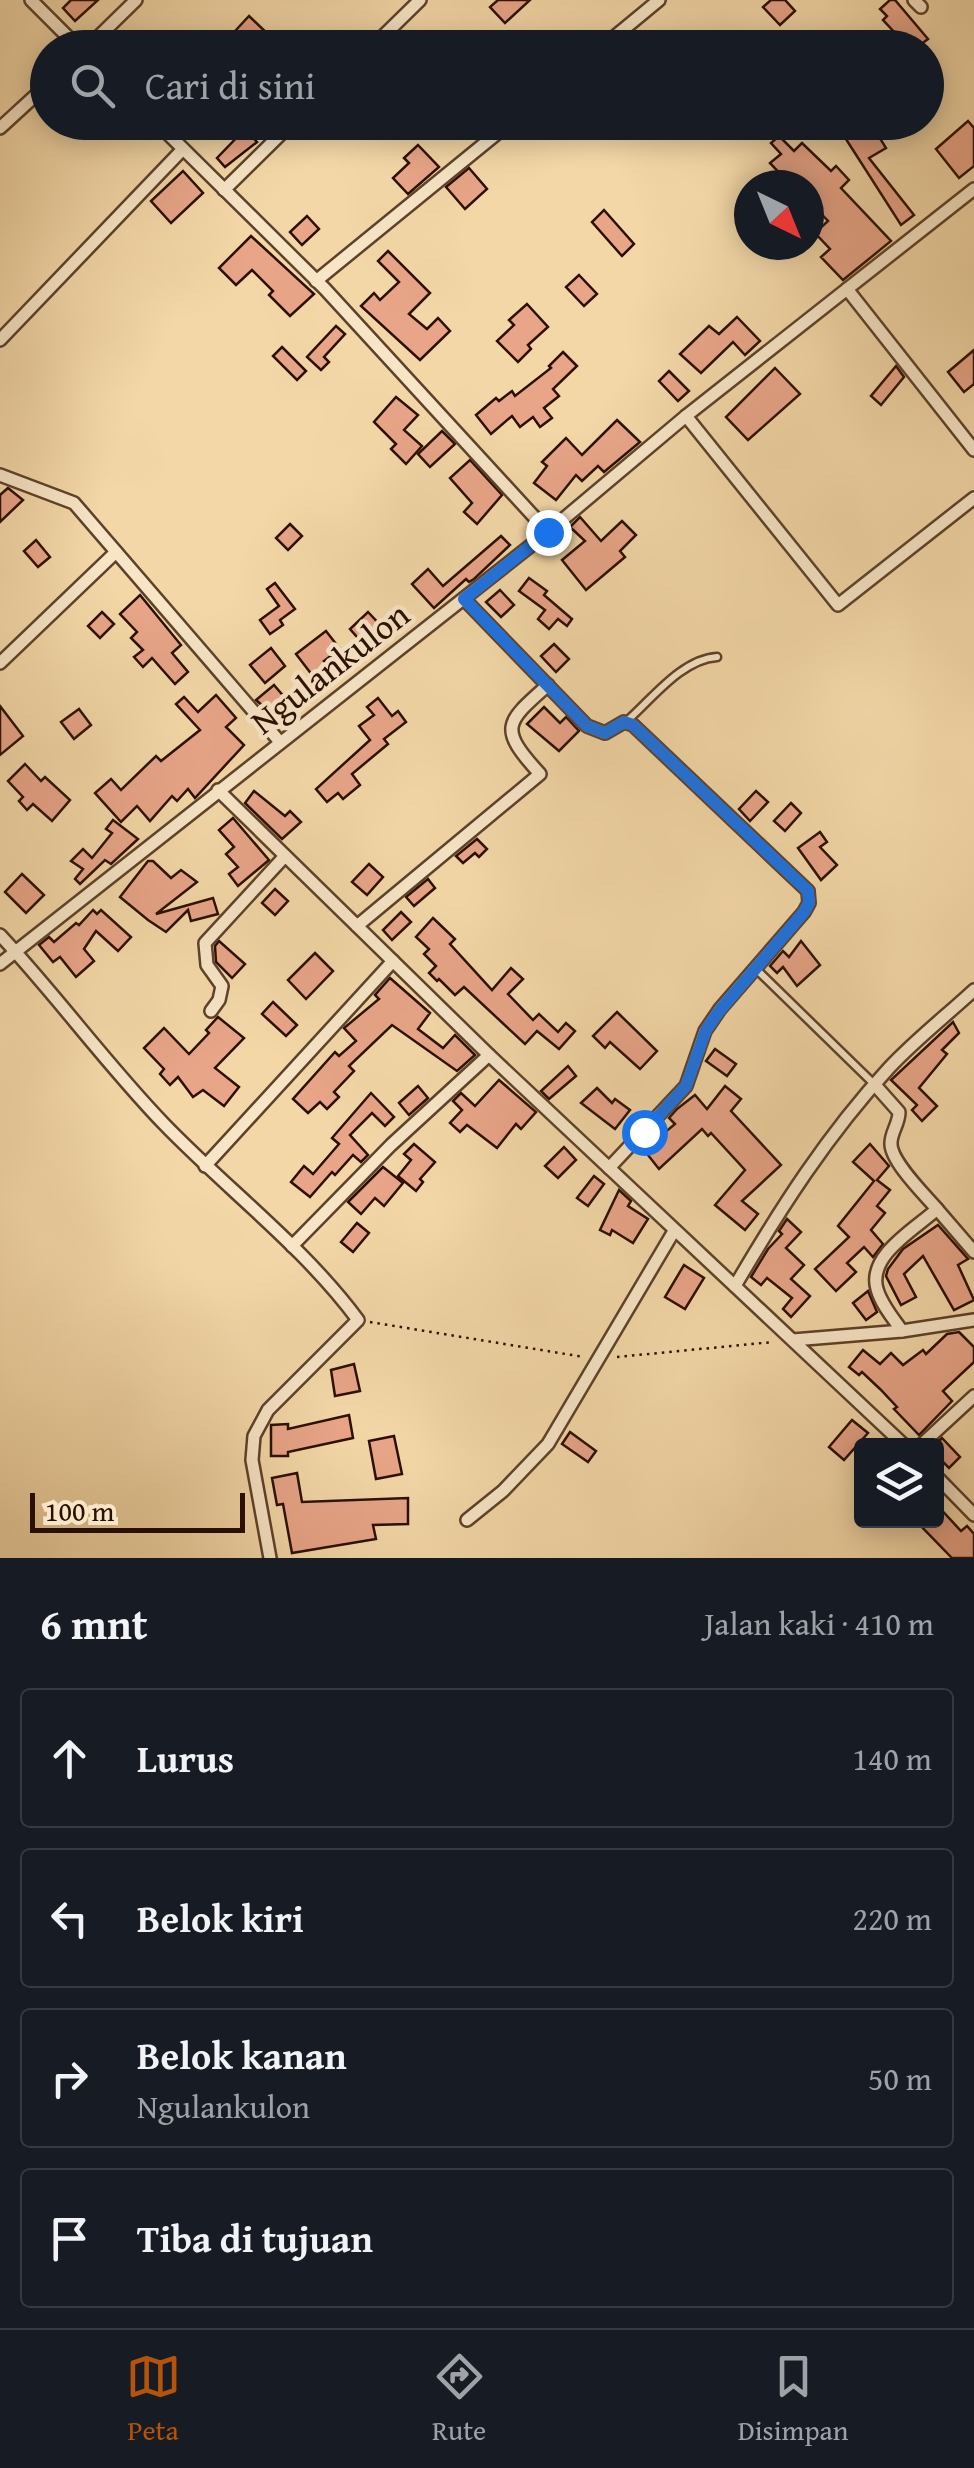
<!DOCTYPE html>
<html lang="id">
<head>
<meta charset="utf-8">
<style>
  body { margin:0; font-family:"Gentium Book Plus",serif; background:#242831; color:#f1f3f6 }
  .controls { position:absolute; right:30px; bottom:30px; display:grid; overflow:hidden; border-radius:10px; box-shadow:0 5px 25px #0003 }
  .controls button { width:90px; height:90px; display:grid; place-items:center; padding:0; border:0; border-bottom:2px solid #363941; background:#171b24; color:#f1f3f6; font:50px sans-serif }
  .compass { position:absolute; left:734px; top:170px; width:90px; height:90px; border-radius:50%; background:#171b24; box-shadow:0 5px 25px #0003; rotate:137deg }
  .scale { position:absolute; left:30px; bottom:25px; width:215px; box-sizing:border-box; padding-left:10px; border:5px solid #2b0f00; border-top:0; font-size:28px; line-height:35px; white-space:nowrap; color:#2b0f00; -webkit-text-stroke:8px #f7e5c6; paint-order:stroke }
  .stop { position:absolute; width:30px; height:30px; margin:-22px; border:8px solid #1a73e8; border-radius:50%; background:#fff }
  .stop.end { background:#1a73e8; border-color:#fff; box-shadow:0 2px 10px #0008 }
  .list { margin:0; padding:0; list-style:none }
  h2 { display:flex; justify-content:space-between; align-items:center; height:130px; margin:0; padding:0 40px; font-size:42px }
  h2 small { font-size:32px; font-weight:400; color:#9ea1a6 }
  .list li { display:grid; grid-template-columns:65px 1fr auto; gap:30px; align-items:center; box-sizing:border-box; height:140px; margin:0 20px 20px; padding:0 20px; border:2px solid #363941; border-radius:10px }
  .list b { display:block; font-size:38px; white-space:nowrap }
  .list p { margin:0; font-size:32px; white-space:nowrap; color:#9ea1a6 }
  .list em { font-size:32px; font-style:normal; color:#9ea1a6 }
  .icon { flex:none; width:55px; height:55px; fill:none; stroke:currentColor; stroke-width:2; stroke-linecap:round; stroke-linejoin:round }
  .map { position:relative; flex:none; width:974px; height:1558px; overflow:hidden }
  .search { position:absolute; background:#171b24; box-shadow:0 5px 25px #0003; left:30px; right:30px; top:30px; height:110px; display:flex; align-items:center; gap:25px; box-sizing:border-box; padding:0 35px; border-radius:55px; color:#9ea1a6; font-size:38px }
  .sheet { height:770px; background:#171b24 }
  nav { display:flex; justify-content:space-around; align-items:center; box-sizing:border-box; height:140px; border-top:2px solid #363941; background:#171b24; font-size:28px; color:#9ea1a6 }
  nav a { display:grid; justify-items:center; gap:5px }
  nav .on { color:#b45309 }
  .map>svg:first-child { display:block }
  .building { fill:#e8a588; stroke:#2b0f00; stroke-width:2.5 }
  .lines { fill:none; stroke-linecap:round; stroke-linejoin:round }
  .lane-casing { stroke:#5d412a; stroke-width:11 }
  .street-casing { stroke:#5d412a; stroke-width:16 }
  .path { stroke:#2b0f00; stroke-width:2.5; stroke-dasharray:2.5 5; stroke-linecap:butt }
  .lane { stroke:#f7e5c6; stroke-width:6 }
  .street { stroke:#f7e5c6; stroke-width:11 }
  .route { stroke:#1a73e8; stroke-width:12 }
  .labels { text-anchor:middle; stroke-width:9; stroke-linejoin:round; paint-order:stroke }
  .street-label { font-size:35px; fill:#2b0f00; stroke:#f7e5c6 }
</style>
</head>
<body>
<div class="map">
<svg width="974" height="1558" viewBox="0 0 974 1558">
  <rect width="100%" height="100%" fill="#f3d7a7"/>
  <filter id="stains"><feTurbulence type="fractalNoise" baseFrequency=".002" numOctaves="4"/><feColorMatrix values="0 0 0 0 .2 0 0 0 0 .09 0 0 0 0 .02 0 0 0 .5 -.17"/></filter>
  <radialGradient id="worn" r=".72"><stop offset=".6" stop-color="#630" stop-opacity="0"/><stop offset="1" stop-color="#630" stop-opacity=".3"/></radialGradient>
  <!-- building -->
  <g class="building">
    <polygon points="71,0 98,0 75,21 63,8"/>
    <polygon points="498,0 530,0 505,23 490,7"/>
    <polygon points="771,0 785,0 795,11 780,25 763,7"/>
    <polygon points="890,0 895,0 928,39 916,48 879,48 897,35 883,20 887,16 880,9"/>
    <polygon points="249,16 270,36 259,48 236,30"/>
    <polygon points="968,121 974,128 974,166 959,178 936,149"/>
    <polygon points="835,122 870,122 886,148 869,158 914,215 901,225"/>
    <polygon points="245,129 257,142 225,167 217,158"/>
    <polygon points="779,136 794,151 802,143 831,171 836,166 849,180 841,188 891,241 843,280 821,257 830,249 815,233 828,221 809,201 809,185 791,185 770,163 781,154 771,143"/>
    <polygon points="418,145 439,167 408,194 393,178 409,163 404,158"/>
    <polygon points="469,168 487,189 465,209 446,187"/>
    <polygon points="183,171 203,193 171,223 151,201"/>
    <polygon points="604,210 634,244 622,256 592,222"/>
    <polygon points="307,216 319,229 302,245 290,232"/>
    <polygon points="251,236 314,294 290,316 269,295 273,291 252,270 236,285 219,268"/>
    <polygon points="388,251 430,293 409,314 427,329 438,318 450,331 420,360 361,306 374,293 380,300 399,282 378,261"/>
    <polygon points="579,275 597,294 584,306 566,287"/>
    <polygon points="527,304 548,327 528,345 531,349 518,362 497,341 514,325 509,320"/>
    <polygon points="737,317 760,341 745,355 733,342 701,373 680,354 709,326 719,334"/>
    <polygon points="336,326 345,334 324,357 329,362 321,370 307,357"/>
    <polygon points="282,347 306,371 297,380 273,356"/>
    <polygon points="974,350 974,384 964,392 948,372"/>
    <polygon points="563,352 577,366 553,389 559,396 544,408 552,418 540,427 533,417 520,427 512,416 491,434 476,415 496,398 499,401 512,391 515,396 551,368 549,366"/>
    <polygon points="896,366 904,377 881,405 871,396"/>
    <polygon points="775,368 800,394 748,440 726,417"/>
    <polygon points="669,371 689,391 678,401 659,381"/>
    <polygon points="396,397 418,415 404,430 422,446 406,464 391,449 396,444 374,422"/>
    <polygon points="617,420 640,442 604,472 598,466 582,481 576,475 556,500 534,483 547,466 542,462 566,438 582,455"/>
    <polygon points="442,431 455,444 430,467 418,454"/>
    <polygon points="470,460 502,495 477,524 464,512 472,503 450,478"/>
    <polygon points="8,488 23,500 0,522 0,495"/>
    <polygon points="580,517 601,541 622,521 636,535 620,551 625,557 586,590 562,560 585,541 570,527"/>
    <polygon points="290,524 302,536 288,550 276,538"/>
    <polygon points="501,536 510,545 474,579 469,582 466,579 434,608 412,584 428,569 443,586"/>
    <polygon points="36,540 50,557 38,567 24,551"/>
    <polygon points="529,578 547,591 544,595 572,619 567,626 558,619 549,629 538,619 545,610 519,591"/>
    <polygon points="275,583 295,609 280,620 283,625 270,634 260,620 279,606 267,589"/>
    <polygon points="500,590 514,605 501,617 486,602"/>
    <polygon points="140,595 181,645 172,653 188,672 175,684 152,658 143,667 134,657 143,650 131,638 137,632 120,614"/>
    <polygon points="102,612 114,624 100,638 88,626"/>
    <polygon points="368,612 384,629 365,646 350,629"/>
    <polygon points="326,631 340,649 324,661 333,673 319,684 296,654"/>
    <polygon points="554,644 569,659 556,672 541,656"/>
    <polygon points="271,648 285,666 265,683 250,665"/>
    <polygon points="305,684 316,698 282,723 256,700 274,685 286,699"/>
    <polygon points="216,695 236,718 226,727 244,745 195,798 188,789 177,801 172,796 150,821 137,806 121,822 95,793 111,779 121,790 156,756 161,761 200,730 176,704 184,697 198,712"/>
    <polygon points="378,698 392,716 398,711 406,722 384,739 388,744 352,774 360,785 343,799 338,793 327,802 316,789 370,740 359,726 374,715 367,707"/>
    <polygon points="0,706 23,736 0,755"/>
    <polygon points="544,707 560,723 566,717 579,731 559,751 527,724"/>
    <polygon points="79,709 91,725 74,739 61,722"/>
    <polygon points="25,764 41,781 45,777 70,800 52,821 33,804 27,810 19,801 23,797 8,781"/>
    <polygon points="254,791 285,816 290,811 301,822 282,839 245,803"/>
    <polygon points="756,791 768,802 750,821 739,809"/>
    <polygon points="791,803 801,813 785,831 774,821"/>
    <polygon points="233,818 269,860 238,886 229,874 238,867 226,854 234,847 219,830"/>
    <polygon points="113,820 138,839 111,864 105,860 80,884 75,879 83,869 71,861 83,849 92,858 112,833 106,829"/>
    <polygon points="820,832 827,842 820,847 837,865 821,880 798,848"/>
    <polygon points="477,839 487,849 479,857 475,853 463,863 456,856"/>
    <polygon points="148,861 153,861 171,878 181,870 197,882 156,914 213,898 218,914 191,921 188,910 166,932 148,920 120,897"/>
    <polygon points="369,864 383,877 367,895 352,882"/>
    <polygon points="22,874 44,895 26,913 5,892"/>
    <polygon points="428,879 435,888 414,906 406,897"/>
    <polygon points="275,889 288,901 275,915 262,903"/>
    <polygon points="93,910 97,914 101,910 131,937 118,951 96,931 84,949 94,961 76,977 60,957 53,962 39,945 49,937 54,942 76,923 79,925"/>
    <polygon points="401,912 411,922 392,940 383,930"/>
    <polygon points="433,918 455,939 450,944 492,990 511,968 523,979 508,994 533,1020 539,1014 558,1032 566,1023 575,1031 559,1049 537,1031 525,1044 464,987 455,995 439,979 437,981 429,973 436,966 424,954 429,949 416,937"/>
    <polygon points="219,941 245,964 232,978 216,962 215,946"/>
    <polygon points="801,941 820,965 797,986 783,967 777,973 770,966 783,951 789,957"/>
    <polygon points="315,953 333,971 306,999 288,980"/>
    <polygon points="390,978 430,1013 418,1029 443,1048 455,1035 475,1055 457,1071 392,1025 349,1066 354,1071 334,1092 339,1097 327,1109 320,1102 308,1113 293,1099 335,1052 339,1056 356,1041 344,1028 379,999 375,995"/>
    <polygon points="273,1002 297,1025 286,1036 262,1014"/>
    <polygon points="617,1012 657,1051 640,1069 610,1042 605,1048 593,1036"/>
    <polygon points="218,1017 244,1038 215,1068 239,1087 224,1106 203,1090 193,1097 178,1077 170,1085 160,1074 164,1069 144,1048 164,1028 189,1054 209,1033 206,1030"/>
    <polygon points="953,1022 959,1033 942,1050 947,1054 919,1088 937,1106 922,1121 912,1110 917,1105 891,1080"/>
    <polygon points="715,1049 736,1064 727,1076 706,1061"/>
    <polygon points="568,1066 576,1076 549,1099 541,1091"/>
    <polygon points="499,1080 536,1112 521,1129 516,1124 497,1148 467,1125 460,1132 450,1123 462,1110 453,1101 461,1093 475,1106"/>
    <polygon points="418,1086 428,1098 409,1115 399,1103"/>
    <polygon points="725,1086 741,1099 731,1111 781,1165 742,1201 758,1214 745,1230 715,1205 745,1170 711,1133 708,1136 702,1129 659,1169 644,1150 675,1124 669,1118 677,1109 695,1095 707,1109"/>
    <polygon points="597,1088 612,1103 615,1099 630,1110 615,1129 581,1103"/>
    <polygon points="371,1093 394,1117 385,1126 372,1113 350,1135 368,1155 361,1162 353,1155 335,1175 332,1172 310,1197 291,1182 304,1166 313,1174 339,1144 332,1138"/>
    <polygon points="414,1144 435,1162 420,1179 423,1182 416,1191 398,1176 411,1160 404,1154"/>
    <polygon points="870,1144 889,1166 877,1180 890,1190 877,1206 885,1213 871,1230 883,1244 873,1257 864,1247 847,1263 856,1272 836,1291 815,1269 849,1237 838,1226 874,1181 853,1162"/>
    <polygon points="564,1147 576,1160 558,1178 545,1166"/>
    <polygon points="383,1167 403,1183 384,1206 375,1198 361,1214 348,1202"/>
    <polygon points="594,1176 604,1184 588,1206 577,1198"/>
    <polygon points="619,1190 631,1201 628,1206 648,1219 633,1243 612,1230 610,1235 600,1230"/>
    <polygon points="787,1219 801,1232 786,1248 804,1265 791,1279 810,1296 791,1317 783,1309 792,1298 767,1278 761,1285 751,1277 768,1249 782,1234 779,1231"/>
    <polygon points="357,1223 369,1233 353,1252 341,1242"/>
    <polygon points="938,1225 968,1259 958,1265 974,1300 954,1310 923,1256 904,1274 916,1297 901,1305 886,1276 888,1269 903,1249"/>
    <polygon points="684,1265 704,1278 685,1309 665,1297"/>
    <polygon points="868,1291 877,1312 866,1320 853,1303"/>
    <polygon points="959,1332 974,1347 974,1362 943,1391 952,1401 919,1435 894,1409 897,1407 880,1389 862,1372 859,1375 849,1367 863,1350 880,1364 891,1353 903,1365 923,1350 926,1354 947,1334"/>
    <polygon points="354,1364 360,1391 335,1396 331,1370"/>
    <polygon points="349,1415 353,1438 288,1452 288,1456 271,1456 271,1425 288,1424 288,1429"/>
    <polygon points="852,1420 868,1433 844,1460 829,1447"/>
    <polygon points="570,1432 596,1451 588,1462 562,1444"/>
    <polygon points="394,1436 402,1474 376,1479 369,1441"/>
    <polygon points="942,1438 960,1457 949,1468 936,1455 934,1446"/>
    <polygon points="297,1473 302,1502 408,1498 408,1524 373,1525 376,1539 292,1553 283,1504 277,1505 272,1478"/>
    <polygon points="936,1504 961,1531 967,1526 974,1534 974,1558 952,1558 915,1520 936,1520"/>
  </g>
  <g class="lines">
    <defs>
      <g id="lane">
        <path d="M627 721C652 699 682 659 717 657"/>
        <polyline points="754,967 874,1084"/>
      </g>
      <g id="street">
        <polyline points="31,0 79,48"/>
        <polyline points="914,0 921,7"/>
        <polyline points="87,48 136,0"/>
        <polyline points="371,48 420,0"/>
        <polyline points="601,48 659,0"/>
        <polyline points="156,122 325,289 548,532"/>
        <polyline points="0,128 48,84"/>
        <polyline points="224,190 293,122"/>
        <polyline points="316,281 511,122"/>
        <polyline points="847,289 974,450"/>
        <polyline points="0,340 183,149"/>
        <polyline points="686,416 838,605 974,498"/>
        <polyline points="0,475 74,503 280,742"/>
        <polyline points="464,599 587,726 605,733 624,722 633,725 808,891 809,903 804,912 720,1009 705,1031 686,1086 609,1168"/>
        <polyline points="0,663 116,552"/>
        <polyline points="218,790 489,1055 905,1446"/>
        <path d="M357 926 540 774C498 728 505 723 548 685"/>
        <path d="M0 935C57 996 107 1065 165 1125 229 1191 304 1247 358 1320L268 1410 254 1436 252 1460 270 1558"/>
        <polyline points="0,964 548,532 686,416 974,189"/>
        <polyline points="211,1011 219,1000 222,986 207,965 205,943 285,856"/>
        <path d="M875 1085 899 1112C899 1124 891 1132 891 1143 890 1161 925 1195 937 1209 917 1228 867 1255 877 1289 881 1304 893 1318 902 1331"/>
        <polyline points="205,1166 393,961"/>
        <polyline points="937,1209 974,1252"/>
        <polyline points="292,1246 391,1145 489,1055"/>
        <path d="M735 1286C780 1209 828 1134 889 1068 915 1040 946 1016 974 990"/>
        <polyline points="793,1340 902,1331 974,1320"/>
        <polyline points="920,1446 974,1396"/>
        <polyline points="936,1476 974,1515"/>
        <polyline points="467,1520 503,1491 548,1444 674,1231"/>
      </g>
    </defs>
    <!-- lane casing -->
    <use href="#lane" class="lane-casing"/>
    <!-- street casing -->
    <use href="#street" class="street-casing"/>
    <!-- path -->
    <g class="path">
      <polyline points="370,1322 584,1357"/>
      <polyline points="617,1357 773,1342"/>
    </g>
    <!-- lane -->
    <use href="#lane" class="lane"/>
    <!-- street -->
    <use href="#street" class="street"/>
  </g>
  <g class="lines">
    <!-- route -->
    <polyline class="route" points="548,532 464,599 587,726 605,733 624,722 633,725 808,891 809,903 804,912 720,1010 706,1030 686,1086 644,1132"/>
  </g>
  <g class="labels">
    <!-- street labels -->
    <g class="street-label">
      <text transform="translate(330 668) rotate(-38)" y="12">Ngulankulon</text>
    </g>
  </g>
  <rect width="100%" height="100%" filter="url(#stains)"/>
  <rect width="100%" height="100%" fill="url(#worn)"/>
</svg>
<div class="controls">
<button><svg class="icon" aria-label="layers" viewBox="0 0 24 24"><path d="M12 4l9 5-9 5-9-5zM3 14l9 5 9-5"/></svg></button>
</div>
<svg class="compass" viewBox="-18 -18 36 36"><path d="M0-13l5 13h-10z" fill="#e53935"/><path d="M0 13l5-13h-10z" fill="#9ea1a6"/></svg>
<div class="scale">100 m</div>
<div class="stop" style="left:644px;top:1132px"></div>
<div class="stop end" style="left:548px;top:532px"></div>
<div class="search"><svg class="icon" aria-label="search" viewBox="0 0 24 24"><circle cx="10" cy="10" r="6"/><path d="M15 15l6 6"/></svg>Cari di sini</div>
</div>
<section class="sheet">
<h2>6 mnt<small>Jalan kaki · 410 m</small></h2>
<ul class="list">
<li><svg class="icon" aria-label="ahead" viewBox="0 0 24 24"><path d="M12 20V5M6 11l6-6 6 6"/></svg><div><b>Lurus</b></div><em>140 m</em></li>
<li><svg class="icon" aria-label="left" viewBox="0 0 24 24"><path d="M17 20v-9H6M10 6l-5 5 5 5"/></svg><div><b>Belok kiri</b></div><em>220 m</em></li>
<li><svg class="icon" aria-label="right" viewBox="0 0 24 24"><path d="M7 20v-9h11M14 6l5 5-5 5"/></svg><div><b>Belok kanan</b><p>Ngulankulon</p></div><em>50 m</em></li>
<li><svg class="icon" aria-label="arrive" viewBox="0 0 24 24"><path d="M6 21V4h12l-3 4 3 4H6"/></svg><div><b>Tiba di tujuan</b></div></li>
</ul>
</section>
<nav>
<a class="on"><svg class="icon" aria-label="map" viewBox="0 0 24 24"><path d="M3 6l6-2 6 2 6-2v14l-6 2-6-2-6 2zM9 4v14M15 6v14"/></svg>Peta</a>
<a><svg class="icon" aria-label="directions" viewBox="0 0 24 24"><path d="M12 3l9 9-9 9-9-9zM9 14v-3h6M13 9l2 2-2 2"/></svg>Rute</a>
<a><svg class="icon" aria-label="saved" viewBox="0 0 24 24"><path d="M7 4h10v16l-5-4-5 4z"/></svg>Disimpan</a>
</nav>
</body>
</html>
